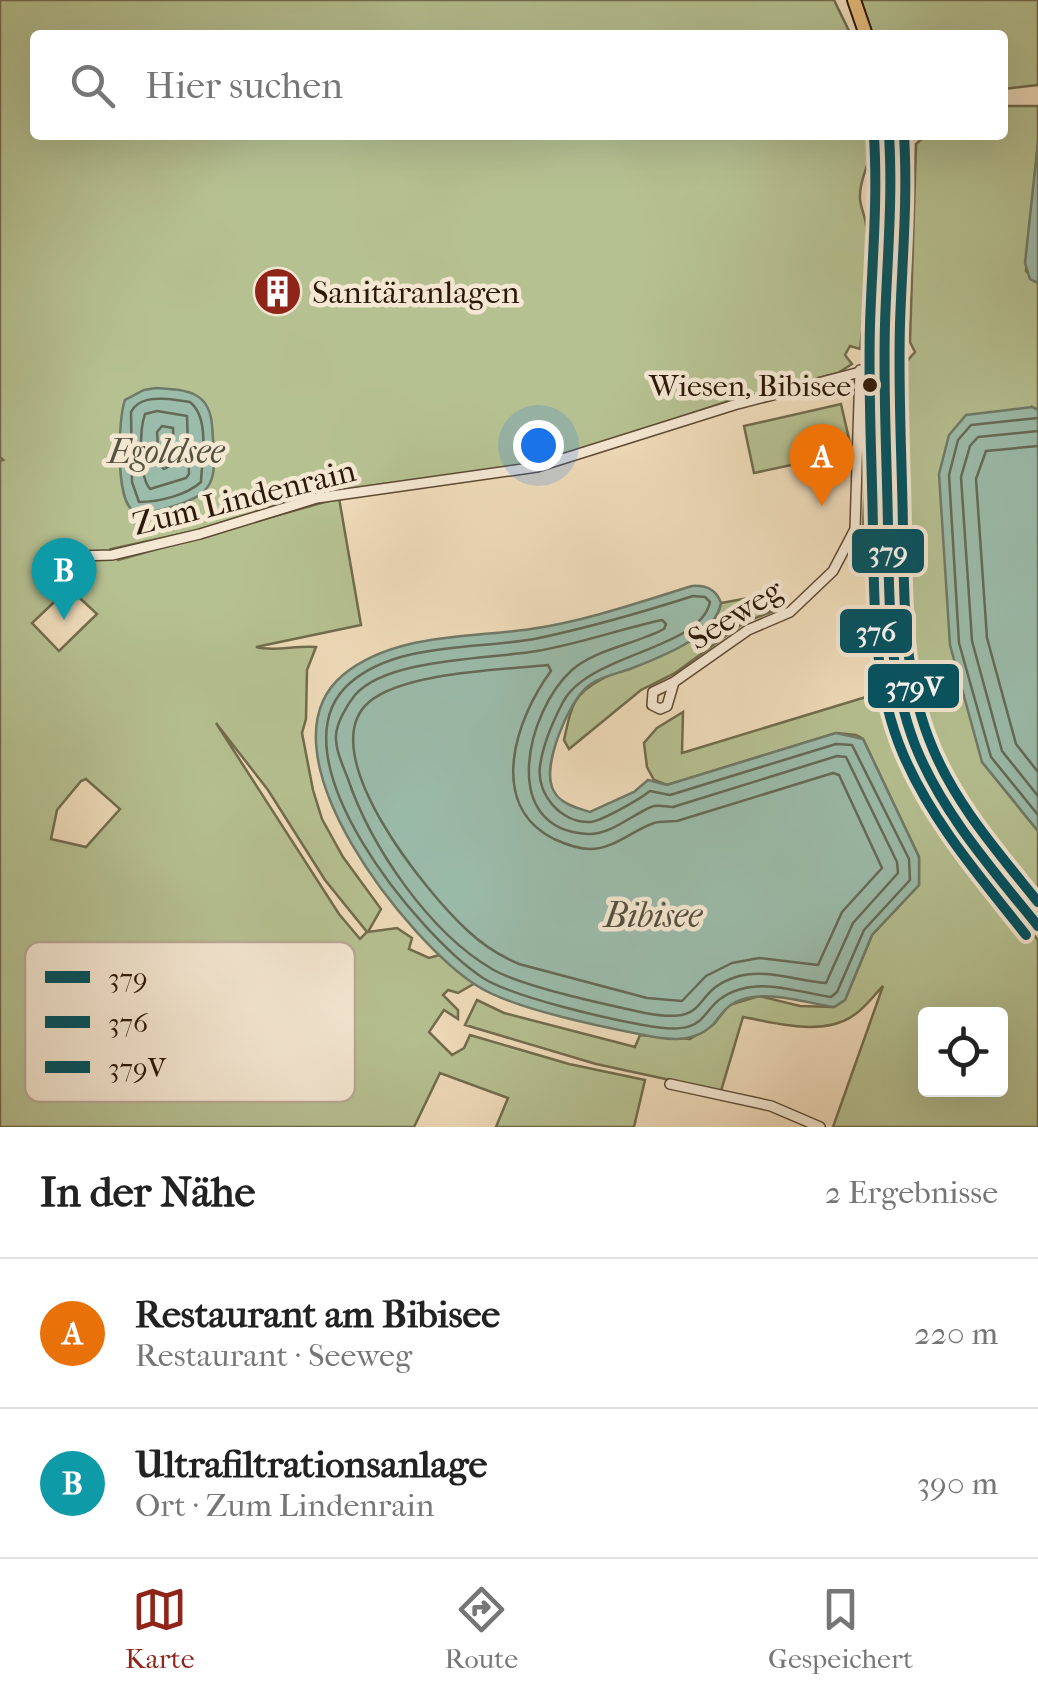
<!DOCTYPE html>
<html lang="de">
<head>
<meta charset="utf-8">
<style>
  body { margin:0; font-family:"IM FELL French Canon",serif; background:#f2f2f2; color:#222 }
  .controls { position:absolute; right:30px; bottom:30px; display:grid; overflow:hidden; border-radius:10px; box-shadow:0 10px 40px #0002 }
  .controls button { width:90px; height:90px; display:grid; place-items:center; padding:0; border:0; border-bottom:2px solid #e0e0e0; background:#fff; color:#222; font:50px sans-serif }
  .you { position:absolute; left:538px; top:445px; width:35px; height:35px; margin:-25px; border:8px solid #fff; border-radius:50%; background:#1a73e8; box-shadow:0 0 0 15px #1a73e833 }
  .badge { display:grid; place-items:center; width:65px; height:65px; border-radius:50%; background:#8f2418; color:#fff; font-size:32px; font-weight:700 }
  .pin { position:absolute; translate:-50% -82px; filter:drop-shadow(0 2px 5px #0008) }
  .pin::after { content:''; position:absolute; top:52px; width:35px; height:30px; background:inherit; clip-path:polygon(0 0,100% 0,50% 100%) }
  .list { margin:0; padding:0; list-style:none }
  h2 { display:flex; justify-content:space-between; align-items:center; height:130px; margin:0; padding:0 40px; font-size:42px }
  h2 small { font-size:32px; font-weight:400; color:#767676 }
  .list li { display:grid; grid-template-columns:65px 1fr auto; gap:30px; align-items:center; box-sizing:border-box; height:150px; padding:0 40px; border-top:2px solid #e0e0e0 }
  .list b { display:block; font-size:38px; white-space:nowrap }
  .list p { margin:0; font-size:32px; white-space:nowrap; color:#767676 }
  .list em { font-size:32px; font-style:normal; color:#767676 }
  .icon { flex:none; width:55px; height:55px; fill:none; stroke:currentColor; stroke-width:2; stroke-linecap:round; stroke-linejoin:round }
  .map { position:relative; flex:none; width:1038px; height:1127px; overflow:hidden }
  .search { position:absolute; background:#fff; box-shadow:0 10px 40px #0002; left:30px; right:30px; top:30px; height:110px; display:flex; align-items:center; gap:25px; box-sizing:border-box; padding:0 35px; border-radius:10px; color:#767676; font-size:38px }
  .sheet { height:430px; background:#fff }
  nav { display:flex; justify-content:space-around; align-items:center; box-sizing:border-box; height:140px; border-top:2px solid #e0e0e0; background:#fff; font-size:28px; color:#767676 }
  nav a { display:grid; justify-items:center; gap:5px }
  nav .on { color:#8f2418 }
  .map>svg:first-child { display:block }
  .green { fill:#b6c192; stroke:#716c4c; stroke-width:2.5; fill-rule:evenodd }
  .water { fill:#9bbcab; stroke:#6f7a69; stroke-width:2.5 }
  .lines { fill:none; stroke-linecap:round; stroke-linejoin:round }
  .shore { stroke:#646a58; stroke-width:2.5 }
  .minor-casing { stroke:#5d4933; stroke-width:12 }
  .primary-casing { stroke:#2c1806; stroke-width:16 }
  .minor { stroke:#f5e8d3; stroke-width:9 }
  .primary { stroke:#e8be7e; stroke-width:12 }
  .bus-1-casing { stroke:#f5e8d3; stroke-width:18 }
  .bus-2-casing { stroke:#f5e8d3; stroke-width:18 }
  .bus-3-casing { stroke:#f5e8d3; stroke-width:18 }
  .bus-1 { stroke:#005262; stroke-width:10 }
  .bus-2 { stroke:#005262; stroke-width:10 }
  .bus-3 { stroke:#005262; stroke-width:10 }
  .bus-dot { fill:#2c1806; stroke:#f5e8d3; stroke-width:4 }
  .labels { text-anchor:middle; stroke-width:9; stroke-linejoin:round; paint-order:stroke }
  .bus-label { font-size:30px; fill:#2c1806; stroke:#f5e8d3; text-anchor:end }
  .poi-label { font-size:32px; fill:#2c1806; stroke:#f5e8d3; text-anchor:start }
  .street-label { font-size:32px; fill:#2c1806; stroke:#f5e8d3 }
  .water-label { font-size:35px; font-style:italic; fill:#535140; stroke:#f5e8d3 }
  .key { fill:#f5e8d3; stroke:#b9aa96; stroke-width:2.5 }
  .key-label { font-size:28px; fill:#2c1806 }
  .line-badge { stroke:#f5e8d3; stroke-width:4 }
  .badge-label { font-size:28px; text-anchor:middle; font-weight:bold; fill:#fff }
</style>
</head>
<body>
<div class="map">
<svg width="1038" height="1127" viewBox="0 0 1038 1127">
  <rect width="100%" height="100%" fill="#f0dcbb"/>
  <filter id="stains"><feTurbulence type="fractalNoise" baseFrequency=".002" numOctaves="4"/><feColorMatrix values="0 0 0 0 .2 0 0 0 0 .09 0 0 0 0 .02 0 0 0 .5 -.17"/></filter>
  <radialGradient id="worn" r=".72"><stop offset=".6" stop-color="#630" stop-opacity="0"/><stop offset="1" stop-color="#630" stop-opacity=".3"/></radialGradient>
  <!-- green -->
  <g class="green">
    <path d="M0 0H834L851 35H35V135H874C875 155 860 174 860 195 859 205 865 214 866 225 870 265 865 308 860 349L850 346 845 355 852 364 838 373 729 401 537 465 304 497 199 530 111 549 118 560 339 498 361 625 256 647C275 652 296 645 316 647L307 670 306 719 302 733 313 790 322 819 343 857 381 909 368 932 397 928 412 938 409 949 429 958 443 954 477 982 458 993 448 990 443 995 458 1010V1019L444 1010 429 1032 452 1055 464 1048 470 1035 569 1064 645 1080 634 1127H496L508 1098 440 1073 414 1127H0V461L3 460 0 457ZM69 588 97 614 59 651 32 623ZM216 723 268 790 325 880 367 932 360 939 339 914ZM86 779 120 809 86 847 51 839 57 810 81 781Z"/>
    <polygon points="858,0 1038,0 1038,85 1003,89 1003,35 870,35"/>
    <path d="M1003 106H1038V142L1026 271 1038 283V410L1032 407 982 762 1038 831V917L982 843 970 864 978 865 1038 940V1127H833L883 986C874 995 865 1008 854 1015 824 1037 777 1023 743 1017L721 1091 596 1064 465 1025 477 1000 504 1013 635 1047 640 1035 690 1039 714 1024 729 1005 759 996 800 1006 834 1007 845 1000 872 935 919 885V857L863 739 856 735 836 733 667 785 654 780 647 767 644 743 657 728 683 712 682 753 866 697 873 654 867 546 881 545 879 534 863 529 868 402 864 401 866 387 874 384 879 399 881 530 895 584 892 378 915 352 910 342 916 144 926 135H1003ZM926 1014H1000V1090H926Z"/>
    <polygon points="841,404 852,452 754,473 744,426"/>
    <path d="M748 598 771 612 745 622 675 673 641 690 569 749 564 740C567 728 569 712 575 702 600 659 709 661 721 603Z"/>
  </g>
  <!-- water -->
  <g class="water">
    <polygon points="1038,142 1038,283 1030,279 1025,263"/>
    <path d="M156 388C185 390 209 390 212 425 216 480 220 494 164 509 155 511 143 516 134 511 115 502 118 418 125 400L144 390Z"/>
    <polygon points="1032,407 1038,410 1038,831 982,762 950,645 939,474 949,435 966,415"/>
    <path d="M692 586C706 585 716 589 721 603 714 638 660 657 630 669 616 674 598 677 587 687 568 703 543 764 552 787 557 803 576 808 590 812L634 792 648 780 667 785 836 733 863 739 919 857V885L872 935 845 1000 834 1007C807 1003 771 991 744 999 730 1003 724 1010 716 1021 697 1045 665 1040 639 1034 598 1026 513 1008 479 987 410 945 253 750 343 675 394 633 470 638 531 629 586 621 640 602 692 586Z"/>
  </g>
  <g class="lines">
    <!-- shore -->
    <g class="shore">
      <path d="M169 399 190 402C210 418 202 458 201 482 187 495 159 502 139 502L132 482 131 412C138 398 155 398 169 399Z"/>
      <path d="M157 411 187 416 189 474 186 478 150 489C139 476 139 431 145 414Z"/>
      <polyline points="1038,418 971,425 958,440 949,475 959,643 991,757 1038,815"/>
      <polygon points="162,426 173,428 174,464 164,469 159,465 157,432"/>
      <polyline points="1038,431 978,437 970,446 961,477 972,641 1002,751 1038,796"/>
      <polyline points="1038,446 986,451 976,479 987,638 1016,744 1038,772"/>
      <path d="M693 596 705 597 710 602C700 650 589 653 563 702 553 721 543 745 540 766 536 794 561 823 590 822 602 821 640 799 650 791L670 795 836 744 852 745 909 859 910 880 864 930 837 992 831 997C803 993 770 981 741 989 692 1003 720 1040 643 1025 604 1018 513 997 483 978 419 936 268 754 350 683 398 641 481 650 539 638 591 627 643 612 693 596Z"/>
      <path d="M662 620 666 624 664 629C636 644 596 649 572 670 527 710 497 830 588 834 610 835 632 815 651 807 657 804 666 807 673 807L837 756 846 757 897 862 898 873 853 923 826 983C796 981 766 968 736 977 688 992 714 1026 645 1013 608 1005 523 987 492 969 429 932 371 847 348 779 343 766 335 749 336 735 337 722 347 705 355 695 387 658 491 659 537 651 579 644 620 629 662 620Z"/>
      <path d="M548 665 551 671C516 718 486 805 554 839 565 844 578 849 590 849 614 849 633 830 654 823 661 821 669 822 677 821L833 773 839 775 882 868 842 912 818 965 759 958 732 963 706 976 682 1001 647 998 519 964C500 956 483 945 468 931 428 895 311 752 369 702 405 672 502 670 548 665Z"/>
    </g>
    <defs>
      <g id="minor">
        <polyline points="853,536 888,541"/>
        <polyline points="78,556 112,555 200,534 317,498 537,467 734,405 887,365"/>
        <polyline points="674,682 667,706 660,709 652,705 653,692 674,682 748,630 790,612 833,571 855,529 860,370"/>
        <polyline points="670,1084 771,1106 820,1127"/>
      </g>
      <g id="primary">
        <polyline points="854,0 866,35"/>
        <path d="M889 135C895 198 887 261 885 324 883 392 887 461 888 528 889 603 888 675 915 745 942 813 993 869 1038 926"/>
      </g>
    </defs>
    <!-- minor casing -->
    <use href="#minor" class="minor-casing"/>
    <!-- primary casing -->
    <use href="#primary" class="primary-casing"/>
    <!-- minor -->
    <use href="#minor" class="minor"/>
    <!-- primary -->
    <use href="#primary" class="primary"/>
    <defs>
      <path id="bus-1" d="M889 135C893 198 887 261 885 324 883 392 887 460 888 528 889 601 888 676 915 745 942 813 993 870 1038 926"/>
      <path id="bus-2" d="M874 136C878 199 872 262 870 325 868 394 872 462 873 530 874 605 873 684 903 754 932 822 981 878 1026 935"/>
      <path id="bus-3" d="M904 135C908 198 902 261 900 324 898 393 902 461 903 529 904 599 903 672 929 739 952 800 997 851 1038 902"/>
    </defs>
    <!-- bus-1 casing -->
    <use href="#bus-1" class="bus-1-casing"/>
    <!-- bus-2 casing -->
    <use href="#bus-2" class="bus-2-casing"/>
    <!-- bus-3 casing -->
    <use href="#bus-3" class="bus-3-casing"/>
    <!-- bus-1 -->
    <use href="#bus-1" class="bus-1"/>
    <!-- bus-2 -->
    <use href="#bus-2" class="bus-2"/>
    <!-- bus-3 -->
    <use href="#bus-3" class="bus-3"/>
  </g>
  <!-- icons -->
  <defs>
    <symbol id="building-disc" viewBox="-11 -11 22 22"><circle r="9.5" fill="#8f2418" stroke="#f5e8d3"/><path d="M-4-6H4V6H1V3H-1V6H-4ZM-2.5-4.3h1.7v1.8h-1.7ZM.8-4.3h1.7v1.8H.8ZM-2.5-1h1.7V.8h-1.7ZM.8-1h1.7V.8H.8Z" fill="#fff"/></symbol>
  </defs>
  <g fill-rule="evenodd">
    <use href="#building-disc" x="250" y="264" width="55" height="55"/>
  </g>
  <!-- markers -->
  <circle class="bus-dot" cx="870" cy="385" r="9"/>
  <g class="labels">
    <!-- bus labels -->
    <g class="bus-label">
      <text x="851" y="396">Wiesen, Bibisee</text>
    </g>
    <!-- poi labels -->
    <g class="poi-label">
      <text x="312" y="303">Sanitäranlagen</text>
    </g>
    <!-- street labels -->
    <g class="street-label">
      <text transform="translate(244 497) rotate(-14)" y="11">Zum Lindenrain</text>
      <text transform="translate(735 614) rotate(-32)" y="11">Seeweg</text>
    </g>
    <!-- water labels -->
    <g class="water-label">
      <text x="166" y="463">Egoldsee</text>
      <text x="653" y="927">Bibisee</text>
    </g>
  </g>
  <!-- legend -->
  <rect x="25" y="942" width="330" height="160" rx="15" class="key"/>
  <rect x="45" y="971" width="45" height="12" fill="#005262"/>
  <rect x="45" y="1016" width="45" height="12" fill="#005262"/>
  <rect x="45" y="1061" width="45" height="12" fill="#005262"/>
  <g class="key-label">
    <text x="108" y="987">379</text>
    <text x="108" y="1032">376</text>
    <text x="108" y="1077">379V</text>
  </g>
  <g class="line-badge">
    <rect x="850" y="527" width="76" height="48" rx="10" fill="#005262"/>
    <rect x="838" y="607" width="76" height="48" rx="10" fill="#005262"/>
    <rect x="866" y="662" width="95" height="48" rx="10" fill="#005262"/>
  </g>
  <g class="badge-label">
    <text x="888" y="561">379</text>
    <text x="876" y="641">376</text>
    <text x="914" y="696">379V</text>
  </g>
  <rect width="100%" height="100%" filter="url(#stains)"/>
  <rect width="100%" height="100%" fill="url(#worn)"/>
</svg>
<div class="controls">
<button><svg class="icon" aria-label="locate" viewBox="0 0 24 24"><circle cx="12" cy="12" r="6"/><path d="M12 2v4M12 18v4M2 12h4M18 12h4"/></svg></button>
</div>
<div class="you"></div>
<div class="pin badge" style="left:822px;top:506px;background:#e8710a">A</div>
<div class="pin badge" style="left:64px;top:620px;background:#0f9aa8">B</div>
<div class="search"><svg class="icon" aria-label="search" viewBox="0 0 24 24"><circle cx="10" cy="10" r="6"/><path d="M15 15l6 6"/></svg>Hier suchen</div>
</div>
<section class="sheet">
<h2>In der Nähe<small>2 Ergebnisse</small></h2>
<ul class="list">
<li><span class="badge" style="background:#e8710a">A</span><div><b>Restaurant am Bibisee</b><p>Restaurant · Seeweg</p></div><em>220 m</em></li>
<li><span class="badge" style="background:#0f9aa8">B</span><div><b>Ultrafiltrationsanlage</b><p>Ort · Zum Lindenrain</p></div><em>390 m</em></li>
</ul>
</section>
<nav>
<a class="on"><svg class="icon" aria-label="map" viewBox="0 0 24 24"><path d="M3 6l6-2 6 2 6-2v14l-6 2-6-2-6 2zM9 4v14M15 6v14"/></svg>Karte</a>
<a><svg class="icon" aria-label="directions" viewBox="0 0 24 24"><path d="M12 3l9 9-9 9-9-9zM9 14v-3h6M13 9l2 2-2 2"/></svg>Route</a>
<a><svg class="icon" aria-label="saved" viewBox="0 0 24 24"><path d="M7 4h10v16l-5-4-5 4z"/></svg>Gespeichert</a>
</nav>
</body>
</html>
